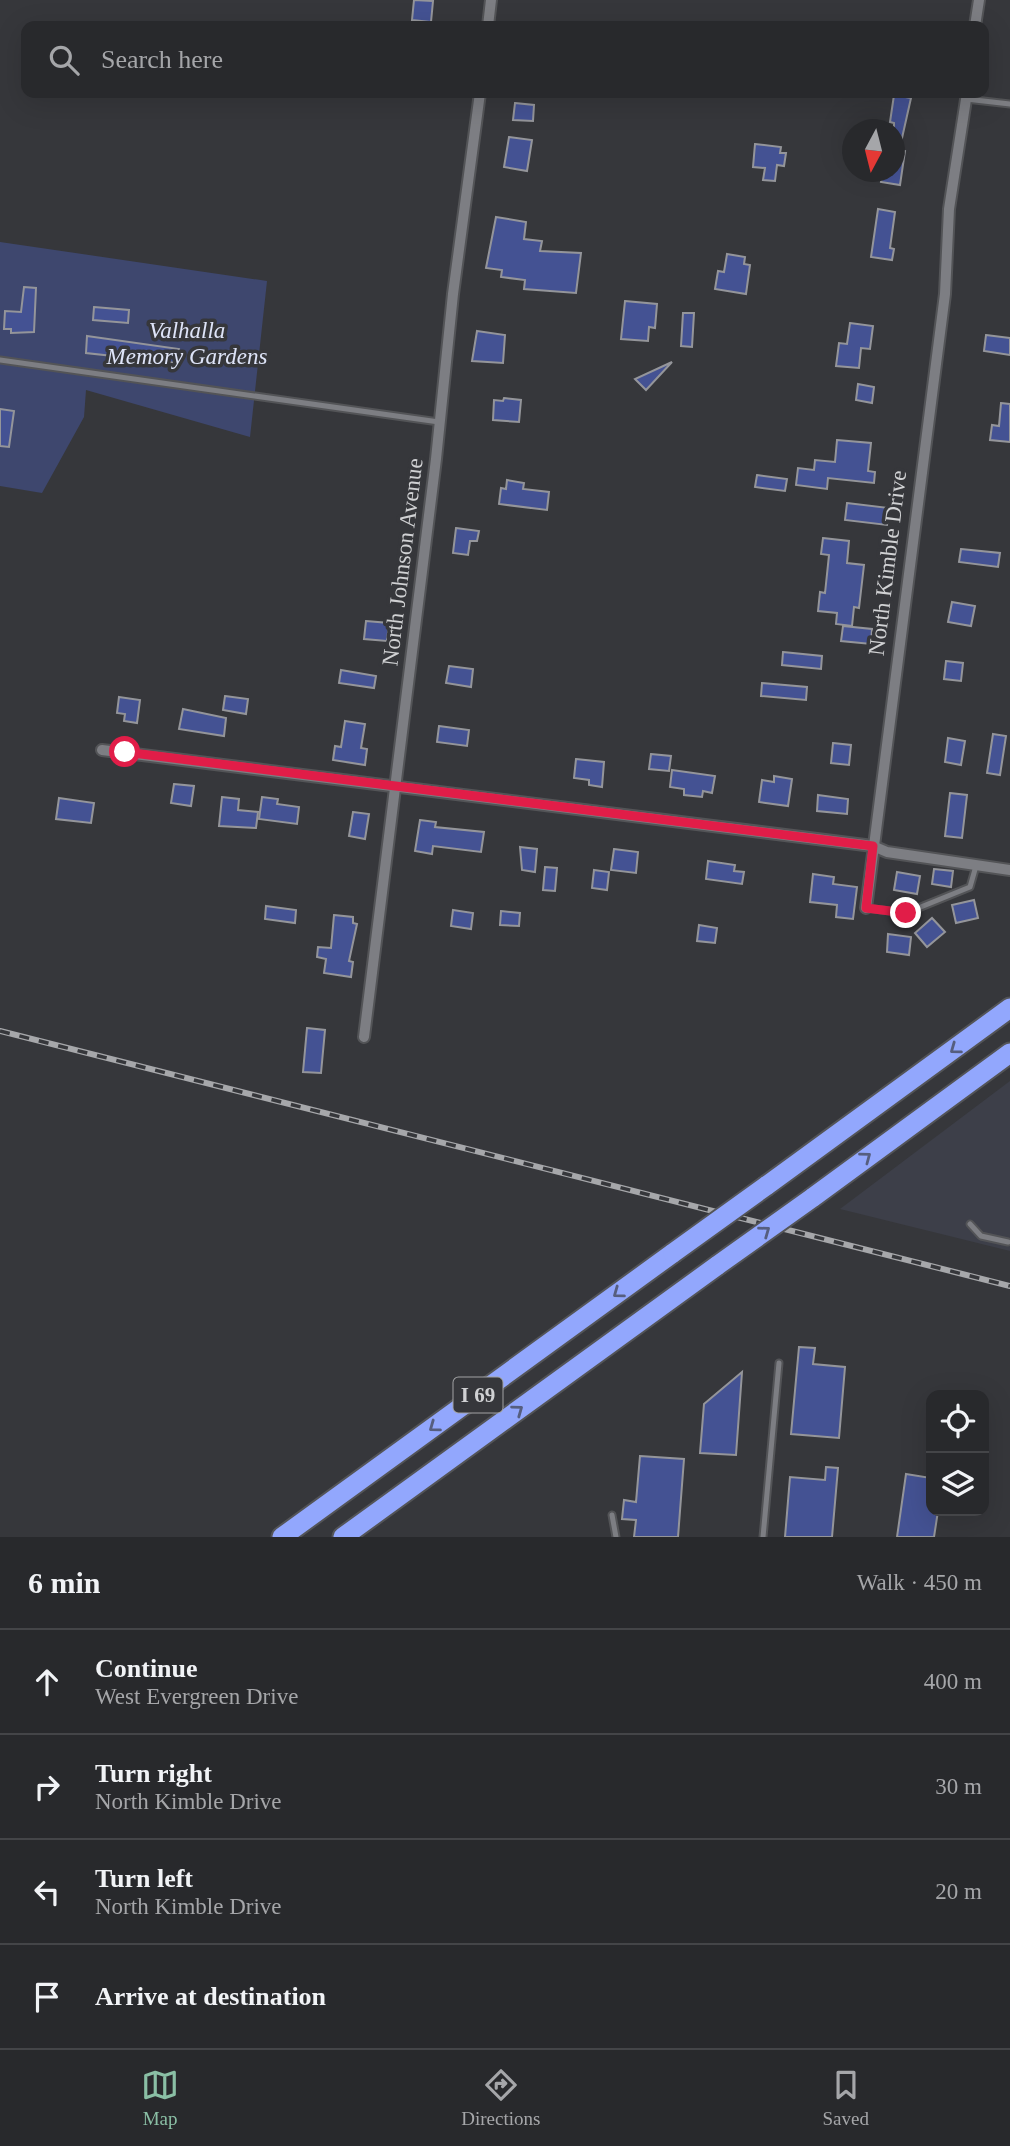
<!DOCTYPE html>
<html lang="en">
<head>
<meta charset="utf-8">
<style>
  body { margin:0; font-family:"Times New Roman",serif; background:#343538; color:#f1f3f6 }
  .controls { position:absolute; right:21px; bottom:21px; display:grid; overflow:hidden; border-radius:14px; box-shadow:0 7px 28px #0002 }
  .controls button { width:63px; height:63px; display:grid; place-items:center; padding:0; border:0; border-bottom:2px solid #444548; background:#28292c; color:#f1f3f6; font:35px sans-serif }
  .compass { position:absolute; left:842px; top:119px; width:63px; height:63px; border-radius:50%; background:#28292c; box-shadow:0 7px 28px #0002; rotate:187deg }
  .stop { position:absolute; width:21px; height:21px; margin:-16px; border:5px solid #e11d48; border-radius:50%; background:#fff }
  .stop.end { background:#e11d48; border-color:#fff; box-shadow:0 2px 7px #0008 }
  .list { margin:0; padding:0; list-style:none }
  h2 { display:flex; justify-content:space-between; align-items:center; height:91px; margin:0; padding:0 28px; font-size:30px }
  h2 small { font-size:23px; font-weight:400; color:#a5a6a9 }
  .list li { display:grid; grid-template-columns:46px 1fr auto; gap:21px; align-items:center; box-sizing:border-box; height:105px; padding:0 28px; border-top:2px solid #444548 }
  .list b { display:block; font-size:26px; white-space:nowrap }
  .list p { margin:0; font-size:23px; white-space:nowrap; color:#a5a6a9 }
  .list em { font-size:23px; font-style:normal; color:#a5a6a9 }
  .icon { flex:none; width:38px; height:38px; fill:none; stroke:currentColor; stroke-width:2; stroke-linecap:round; stroke-linejoin:round }
  .map { position:relative; flex:none; width:1010px; height:1537px; overflow:hidden }
  .search { position:absolute; background:#28292c; box-shadow:0 7px 28px #0002; left:21px; right:21px; top:21px; height:77px; display:flex; align-items:center; gap:18px; box-sizing:border-box; padding:0 24px; border-radius:14px; color:#a5a6a9; font-size:26px }
  .sheet { height:511px; background:#28292c }
  nav { display:flex; justify-content:space-around; align-items:center; box-sizing:border-box; height:98px; border-top:2px solid #444548; background:#28292c; font-size:19px; color:#a5a6a9 }
  nav a { display:grid; justify-items:center; gap:4px }
  nav .on { color:#8abfa5 }
  .map>svg:first-child { display:block }
  .built { fill:#3d3f49 }
  .green { fill:#3e476e }
  .building { fill:#445293; stroke:#94959a; stroke-width:2 }
  .lines { fill:none; stroke-linecap:round; stroke-linejoin:round }
  .lane-casing { stroke:#535457; stroke-width:9 }
  .street-casing { stroke:#535457; stroke-width:14 }
  .highway-casing { stroke:#535457; stroke-width:23 }
  .lane { stroke:#7d7e83; stroke-width:5 }
  .street { stroke:#7d7e83; stroke-width:10 }
  .highway { stroke:#92a7fd; stroke-width:19 }
  .rail-casing { stroke:#a6a7aa; stroke-width:6 }
  .rail { stroke:#36373b; stroke-width:3.5; stroke-dasharray:10; stroke-linecap:butt }
  .highway-bridge-casing { stroke:#535457; stroke-width:23; stroke-linecap:butt }
  .highway-bridge { stroke:#92a7fd; stroke-width:19 }
  .oneway { stroke:#565e7f }
  .route { stroke:#e11d48; stroke-width:9 }
  .labels { text-anchor:middle; stroke-width:7; stroke-linejoin:round; paint-order:stroke }
  .shield { fill:#36373b; stroke:#a2a3a5; stroke-width:2 }
  .shield-label { font-size:21px; font-weight:bold; fill:#d0d1d3 }
  .park-label { font-size:23px; font-style:italic; fill:#dee4f8; stroke:#36373b }
  .street-label { font-size:23px; fill:#d0d1d3; stroke:#36373b }
</style>
</head>
<body>
<div class="map">
<svg width="1010" height="1537" viewBox="0 0 1010 1537">
  <rect width="100%" height="100%" fill="#36373b"/>
  <!-- built -->
  <polygon class="built" points="1010,1081 1010,1251 840,1209"/>
  <!-- green -->
  <polygon class="green" points="0,242 267,281 250,437 86,390 84,417 42,493 0,486"/>
  <!-- building -->
  <g class="building">
    <polygon points="414,0 433,1 431,22 412,20"/>
    <polygon points="894,95 911,98 900,147 894,147 894,123 890,122"/>
    <polygon points="515,103 534,105 533,121 513,120"/>
    <polygon points="509,137 532,140 527,171 504,167"/>
    <polygon points="755,144 781,147 780,153 786,153 784,166 777,165 775,181 763,180 765,168 753,167"/>
    <polygon points="894,149 905,151 900,185 881,182 883,172 894,172"/>
    <polygon points="878,209 895,212 890,248 894,249 892,260 871,257"/>
    <polygon points="496,217 526,222 524,239 542,241 540,251 581,253 576,293 524,289 525,280 501,277 502,270 486,268"/>
    <polygon points="727,254 745,257 744,264 750,265 746,294 715,289 718,271 724,272"/>
    <polygon points="24,287 36,288 34,332 11,333 11,329 4,329 5,311 21,312"/>
    <polygon points="625,301 657,304 655,328 649,327 648,341 621,339"/>
    <polygon points="94,307 129,310 128,323 93,320"/>
    <polygon points="683,313 694,313 692,347 681,346"/>
    <polygon points="850,323 873,326 870,349 861,348 859,368 836,366 839,343 847,344"/>
    <polygon points="477,331 505,335 503,363 472,361"/>
    <polygon points="986,335 1010,338 1010,355 984,351"/>
    <polygon points="87,336 179,349 177,363 86,353"/>
    <polygon points="672,362 646,390 635,379"/>
    <polygon points="858,384 874,387 872,403 856,400"/>
    <polygon points="504,398 521,400 519,422 493,420 494,400 503,401"/>
    <polygon points="1001,403 1010,404 1010,442 990,440 992,425 999,426"/>
    <polygon points="0,409 14,411 9,447 0,446"/>
    <polygon points="837,440 871,443 868,471 875,472 874,483 828,478 827,489 796,485 798,468 814,470 815,460 835,462"/>
    <polygon points="757,475 787,479 785,491 755,487"/>
    <polygon points="507,480 524,483 523,489 549,492 547,510 499,504 501,488 506,489"/>
    <polygon points="847,503 889,508 887,525 845,520"/>
    <polygon points="456,528 479,531 477,541 470,541 468,555 453,553"/>
    <polygon points="823,538 849,541 847,563 864,565 859,608 854,607 852,626 836,624 837,613 818,611 820,592 825,593 829,555 821,554"/>
    <polygon points="961,549 1000,553 998,567 959,562"/>
    <polygon points="952,602 975,606 971,626 948,622"/>
    <polygon points="366,621 389,623 387,641 364,639"/>
    <polygon points="843,626 872,629 871,644 841,641"/>
    <polygon points="783,652 822,656 821,669 782,665"/>
    <polygon points="946,661 963,663 961,681 944,679"/>
    <polygon points="449,666 473,669 471,687 446,683"/>
    <polygon points="341,670 376,676 374,688 339,683"/>
    <polygon points="762,683 807,687 806,700 761,696"/>
    <polygon points="225,696 248,699 246,714 223,710"/>
    <polygon points="119,697 140,700 137,723 124,721 125,714 117,713"/>
    <polygon points="183,709 226,718 224,736 179,729"/>
    <polygon points="345,721 365,724 361,748 367,749 365,765 333,760 335,746 341,747"/>
    <polygon points="439,726 469,730 467,746 437,742"/>
    <polygon points="993,734 1006,736 1000,775 987,773"/>
    <polygon points="948,738 965,741 961,765 945,762"/>
    <polygon points="833,743 851,745 849,765 831,763"/>
    <polygon points="651,754 671,756 669,771 649,769"/>
    <polygon points="576,759 604,762 602,787 589,785 589,780 574,778"/>
    <polygon points="672,770 715,776 712,793 703,791 702,797 684,795 684,789 670,787"/>
    <polygon points="774,776 792,779 788,806 759,802 762,780 774,782"/>
    <polygon points="174,784 194,786 191,806 171,803"/>
    <polygon points="950,793 967,795 962,838 945,836"/>
    <polygon points="818,795 848,799 847,814 817,811"/>
    <polygon points="222,797 239,799 238,810 258,812 256,828 219,826"/>
    <polygon points="262,797 278,799 277,804 299,807 297,824 259,819"/>
    <polygon points="59,798 94,803 91,823 56,819"/>
    <polygon points="353,812 369,814 365,839 349,836"/>
    <polygon points="420,820 436,822 435,827 484,832 481,852 433,846 432,854 415,851"/>
    <polygon points="520,847 537,849 535,872 522,870"/>
    <polygon points="614,849 638,852 636,873 611,870"/>
    <polygon points="708,861 735,865 734,871 744,872 742,884 706,879"/>
    <polygon points="545,867 557,868 555,891 543,890"/>
    <polygon points="934,869 953,871 951,887 932,884"/>
    <polygon points="594,870 609,872 607,890 592,888"/>
    <polygon points="897,872 920,876 917,894 894,890"/>
    <polygon points="813,874 834,877 833,884 857,887 853,919 836,917 837,905 810,902"/>
    <polygon points="974,900 978,918 956,923 952,905"/>
    <polygon points="266,906 296,910 295,923 265,919"/>
    <polygon points="453,910 473,913 471,929 451,926"/>
    <polygon points="501,911 520,913 519,926 500,925"/>
    <polygon points="334,915 353,917 353,923 357,924 349,961 353,962 351,977 324,973 326,959 317,957 318,947 331,948"/>
    <polygon points="932,918 945,932 927,947 915,933"/>
    <polygon points="699,925 717,928 715,943 697,941"/>
    <polygon points="888,934 911,937 909,955 887,952"/>
    <polygon points="307,1028 325,1030 321,1073 303,1072"/>
    <polygon points="799,1347 815,1348 813,1364 845,1367 839,1438 791,1434"/>
    <polygon points="742,1372 736,1455 700,1453 704,1404"/>
    <polygon points="640,1456 684,1459 678,1537 634,1537 636,1520 622,1519 624,1500 636,1502"/>
    <polygon points="826,1467 838,1468 832,1537 785,1537 790,1477 825,1480"/>
    <polygon points="906,1474 931,1478 931,1511 938,1511 934,1537 897,1537"/>
  </g>
  <g class="lines">
    <defs>
      <g id="lane">
        <polyline points="966,99 1010,104"/>
        <polyline points="0,360 439,422"/>
        <polyline points="866,908 906,913 970,887 976,866"/>
        <polyline points="970,1224 981,1236 1008,1242"/>
        <polyline points="612,1515 616,1537"/>
        <polyline points="763,1537 779,1363"/>
      </g>
      <g id="street">
        <polyline points="488,26 491,0"/>
        <polyline points="975,26 979,0"/>
        <polyline points="102,750 873,846 887,852 1010,870"/>
        <polyline points="866,908 945,294 949,209 967,93"/>
        <polyline points="364,1037 436,459 453,294 480,93"/>
      </g>
      <g id="highway">
        <polyline points="766,1186 1010,1008"/>
        <polyline points="812,1198 1010,1053"/>
        <polyline points="282,1537 673,1253"/>
        <polyline points="343,1537 718,1265"/>
      </g>
    </defs>
    <!-- lane casing -->
    <use href="#lane" class="lane-casing"/>
    <!-- street casing -->
    <use href="#street" class="street-casing"/>
    <!-- highway casing -->
    <use href="#highway" class="highway-casing"/>
    <!-- lane -->
    <use href="#lane" class="lane"/>
    <!-- street -->
    <use href="#street" class="street"/>
    <!-- highway -->
    <use href="#highway" class="highway"/>
    <defs>
      <polyline id="rail" points="0,1031 1010,1286"/>
    </defs>
    <!-- rail casing -->
    <use href="#rail" class="rail-casing"/>
    <!-- rail -->
    <use href="#rail" class="rail"/>
    <defs>
      <g id="highway-bridge">
        <polyline points="673,1253 766,1186"/>
        <polyline points="718,1265 812,1198"/>
      </g>
    </defs>
    <!-- highway-bridge casing -->
    <use href="#highway-bridge" class="highway-bridge-casing"/>
    <!-- highway-bridge -->
    <use href="#highway-bridge" class="highway-bridge"/>
  </g>
  <!-- one-way arrows -->
  <defs><path id="oneway-chevron" d="M-2-3.5L2.5 0L-2 3.5" fill="none" stroke-width="1.6" stroke-linecap="round" stroke-linejoin="round" transform="scale(1.75)"/></defs>
  <g class="oneway">
    <use href="#oneway-chevron" transform="translate(955 1049) rotate(144)"/>
    <use href="#oneway-chevron" transform="translate(866 1157) rotate(-37)"/>
    <use href="#oneway-chevron" transform="translate(765 1231) rotate(-36)"/>
    <use href="#oneway-chevron" transform="translate(618 1293) rotate(144)"/>
    <use href="#oneway-chevron" transform="translate(518 1410) rotate(-36)"/>
    <use href="#oneway-chevron" transform="translate(434 1427) rotate(144)"/>
  </g>
  <g class="lines">
    <!-- route -->
    <polyline class="route" points="125,752 873,846 866,908 906,913"/>
  </g>
  <g class="labels">
    <!-- shield labels -->
    <rect class="shield" x="453.5" y="1377.5" width="49" height="35" rx="5"/>
    <g class="shield-label">
      <text x="478" y="1402">I 69</text>
    </g>
    <!-- park labels -->
    <g class="park-label">
      <text x="187" y="338">Valhalla<tspan x="187" dy="26">Memory Gardens</tspan></text>
    </g>
    <!-- street labels -->
    <g class="street-label">
      <text transform="translate(402 562) rotate(-83)" y="8">North Johnson Avenue</text>
      <text transform="translate(887 563) rotate(-83)" y="8">North Kimble Drive</text>
    </g>
  </g>
</svg>
<div class="controls">
<button><svg class="icon" aria-label="locate" viewBox="0 0 24 24"><circle cx="12" cy="12" r="6"/><path d="M12 2v4M12 18v4M2 12h4M18 12h4"/></svg></button>
<button><svg class="icon" aria-label="layers" viewBox="0 0 24 24"><path d="M12 4l9 5-9 5-9-5zM3 14l9 5 9-5"/></svg></button>
</div>
<svg class="compass" viewBox="-18 -18 36 36"><path d="M0-13l5 13h-10z" fill="#e53935"/><path d="M0 13l5-13h-10z" fill="#a5a6a9"/></svg>
<div class="stop" style="left:125px;top:752px"></div>
<div class="stop end" style="left:906px;top:913px"></div>
<div class="search"><svg class="icon" aria-label="search" viewBox="0 0 24 24"><circle cx="10" cy="10" r="6"/><path d="M15 15l6 6"/></svg>Search here</div>
</div>
<section class="sheet">
<h2>6 min<small>Walk · 450 m</small></h2>
<ul class="list">
<li><svg class="icon" aria-label="ahead" viewBox="0 0 24 24"><path d="M12 20V5M6 11l6-6 6 6"/></svg><div><b>Continue</b><p>West Evergreen Drive</p></div><em>400 m</em></li>
<li><svg class="icon" aria-label="right" viewBox="0 0 24 24"><path d="M7 20v-9h11M14 6l5 5-5 5"/></svg><div><b>Turn right</b><p>North Kimble Drive</p></div><em>30 m</em></li>
<li><svg class="icon" aria-label="left" viewBox="0 0 24 24"><path d="M17 20v-9H6M10 6l-5 5 5 5"/></svg><div><b>Turn left</b><p>North Kimble Drive</p></div><em>20 m</em></li>
<li><svg class="icon" aria-label="arrive" viewBox="0 0 24 24"><path d="M6 21V4h12l-3 4 3 4H6"/></svg><div><b>Arrive at destination</b></div></li>
</ul>
</section>
<nav>
<a class="on"><svg class="icon" aria-label="map" viewBox="0 0 24 24"><path d="M3 6l6-2 6 2 6-2v14l-6 2-6-2-6 2zM9 4v14M15 6v14"/></svg>Map</a>
<a><svg class="icon" aria-label="directions" viewBox="0 0 24 24"><path d="M12 3l9 9-9 9-9-9zM9 14v-3h6M13 9l2 2-2 2"/></svg>Directions</a>
<a><svg class="icon" aria-label="saved" viewBox="0 0 24 24"><path d="M7 4h10v16l-5-4-5 4z"/></svg>Saved</a>
</nav>
</body>
</html>
